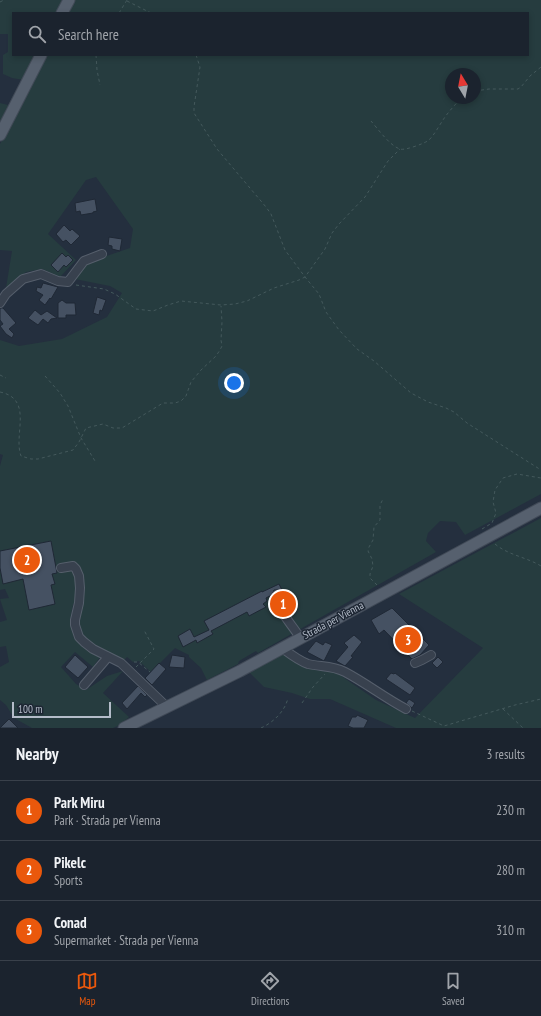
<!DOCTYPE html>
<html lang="en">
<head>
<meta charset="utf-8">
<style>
  body { margin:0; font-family:"PT Sans Narrow",sans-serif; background:#282f3a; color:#f1f3f6 }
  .compass { position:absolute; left:445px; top:68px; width:36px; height:36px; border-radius:50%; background:#1b232e; box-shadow:0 2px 6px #0003; rotate:350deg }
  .scale { position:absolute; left:12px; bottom:10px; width:99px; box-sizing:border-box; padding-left:4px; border:2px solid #b4bcc9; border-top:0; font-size:11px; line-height:14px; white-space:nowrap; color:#b4bcc9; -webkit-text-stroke:3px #1d2633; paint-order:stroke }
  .you { position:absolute; left:234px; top:383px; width:14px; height:14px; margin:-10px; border:3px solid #fff; border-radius:50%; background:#1a73e8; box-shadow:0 0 0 6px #1a73e833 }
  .badge { display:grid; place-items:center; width:26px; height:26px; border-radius:50%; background:#ea580c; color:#fff; font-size:13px; font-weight:700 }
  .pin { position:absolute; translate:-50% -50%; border:2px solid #fff; box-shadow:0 1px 4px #0006 }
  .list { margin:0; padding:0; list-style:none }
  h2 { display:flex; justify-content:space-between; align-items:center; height:52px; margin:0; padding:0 16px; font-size:17px }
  h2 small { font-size:13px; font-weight:400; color:#a0a4aa }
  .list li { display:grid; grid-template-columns:26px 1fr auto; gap:12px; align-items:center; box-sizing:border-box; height:60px; padding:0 16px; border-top:1px solid #39404a }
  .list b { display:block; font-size:15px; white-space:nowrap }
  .list p { margin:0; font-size:13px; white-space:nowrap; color:#a0a4aa }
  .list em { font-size:13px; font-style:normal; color:#a0a4aa }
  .icon { flex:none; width:22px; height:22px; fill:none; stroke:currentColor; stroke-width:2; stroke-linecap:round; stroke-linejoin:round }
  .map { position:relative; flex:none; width:541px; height:728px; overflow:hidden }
  .search { position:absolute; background:#1b232e; box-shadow:0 2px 6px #0003; left:12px; right:12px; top:12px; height:44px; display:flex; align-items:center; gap:10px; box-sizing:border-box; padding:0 14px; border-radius:0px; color:#a0a4aa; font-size:15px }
  .sheet { height:232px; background:#1b232e }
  nav { display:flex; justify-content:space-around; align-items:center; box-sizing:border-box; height:56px; border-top:1px solid #39404a; background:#1b232e; font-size:11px; color:#a0a4aa }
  nav a { display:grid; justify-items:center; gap:2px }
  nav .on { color:#ea580c }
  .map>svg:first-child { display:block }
  .green { fill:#263c3f; fill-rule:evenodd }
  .building { fill:#455162; stroke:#1f2835 }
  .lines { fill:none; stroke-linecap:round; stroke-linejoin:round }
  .minor-casing { stroke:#565f6c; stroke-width:10 }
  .major-casing { stroke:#414a57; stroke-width:13 }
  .path { stroke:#44595c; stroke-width:1; stroke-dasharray:3 3; stroke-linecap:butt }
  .minor { stroke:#38414e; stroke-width:8 }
  .major { stroke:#56606e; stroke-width:11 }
  .labels { text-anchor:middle; stroke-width:3; stroke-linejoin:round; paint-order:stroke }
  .street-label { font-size:11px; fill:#b4bcc9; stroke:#1d2633 }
</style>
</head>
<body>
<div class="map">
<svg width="541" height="728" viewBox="0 0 541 728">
  <rect width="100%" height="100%" fill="#242f3e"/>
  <!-- green -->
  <g class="green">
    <polygon points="0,0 65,0 59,13 13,13 13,55 37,55 24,80 12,78 3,74 3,55 8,52 8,34 0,34"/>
    <path d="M74 0H541V494L465 535 456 522 440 521 428 533 426 541 436 552 258 653 256 651 239 661 238 664 207 680 201 668 189 657V655L175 648 151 672 139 661 133 662 127 657 123 661C111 655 96 649 86 639 72 625 84 607 83 591 83 584 81 576 80 569L60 571H73L77 582 78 596 73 605 70 620 74 638 85 649 100 657 93 667 75 652 61 667 76 684 86 690 107 676 123 671 103 693 129 717 120 725 113 728H32L14 718 6 705 0 700V667L9 662 6 646 0 647V622L7 620 0 599 9 598 5 589 0 590V466L3 455 0 454V340L19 346 62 339 107 317 122 293 110 286 75 279 86 263 130 248 133 229 96 177 86 180 48 234 76 260 60 277 42 269 26 272 6 288 12 251 0 250V144L46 55H528V13H67ZM451 74H475V98H451Z"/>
    <polygon points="0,103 8,105 0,123"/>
    <polygon points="541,518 541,728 396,728 330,699 310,699 292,693 264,687 248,671 283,654 296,663 316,670 337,673 376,700 415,718 483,648 399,594"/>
  </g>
  <!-- building -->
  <g class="building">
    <polygon points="95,199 97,211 93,212 93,213 81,215 80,211 76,212 75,203"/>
    <polygon points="64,225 70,231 72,229 80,236 71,245 66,240 63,242 56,234"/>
    <polygon points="109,237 122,239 120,251 112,249 112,246 108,245"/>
    <polygon points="62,253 66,257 68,255 73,260 66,267 64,265 58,272 51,265"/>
    <polygon points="43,283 58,287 51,299 50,298 45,305 39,300 43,295 36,291 37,287 41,288"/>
    <polygon points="97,297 106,300 102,311 100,310 99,315 93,313"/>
    <polygon points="62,300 66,303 75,303 76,315 66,315 66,318 58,318 58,303"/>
    <polygon points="0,308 3,308 16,323 9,329 14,334 12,338 6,334 0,326 3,324 0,320"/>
    <polygon points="35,310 41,315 47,311 57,318 51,319 48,323 43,319 38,325 28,318"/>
    <polygon points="51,541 57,573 52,574 55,584 51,585 55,604 29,610 23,579 3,584 0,568 0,551"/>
    <polygon points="279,584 282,590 274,590 272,595 266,598 267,601 263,604 266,607 249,616 247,612 211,631 213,634 197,643 196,640 183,647 178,636 190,629 194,637 209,630 204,621 262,591 262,592"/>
    <polygon points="392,608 429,645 420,655 412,659 384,630 379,634 371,620"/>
    <polygon points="354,635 362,642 351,656 353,657 345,666 336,661 348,647 344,643"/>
    <polygon points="316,641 323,645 325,642 332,645 324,661 307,652"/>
    <polygon points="75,655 88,667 78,678 65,667"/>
    <polygon points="172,655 185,657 184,668 169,667"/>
    <polygon points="438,657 443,662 437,668 432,663"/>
    <polygon points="159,663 166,669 152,685 145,678"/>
    <polygon points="391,673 394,674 395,673 415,688 410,695 386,679"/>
    <polygon points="138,686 147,695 145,697 141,693 127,709 122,703"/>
    <polygon points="409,699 415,703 412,708 406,703"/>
    <polygon points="357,715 368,720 364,728 353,728 348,726 352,717 356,717"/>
    <polygon points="9,719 18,728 0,728"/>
  </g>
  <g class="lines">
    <defs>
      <g id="minor">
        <polyline points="0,303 6,294 23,279 41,274 58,281 68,282 84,261 102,254"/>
        <polyline points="61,568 73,566 76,569 79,576 80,588 79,603 75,620 75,625 79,637 84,642 93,649 121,663 167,707"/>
        <path d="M277 595C276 610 293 625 300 638"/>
        <path d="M282 648C290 654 299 661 308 664 321 667 332 665 345 672 366 683 385 698 406 709"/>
        <polyline points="415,663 422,660 431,655"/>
        <polyline points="84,685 108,657"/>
      </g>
      <g id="major">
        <polyline points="62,13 69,0"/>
        <polyline points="0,135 41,55"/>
        <polyline points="124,728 240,671 541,508"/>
      </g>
    </defs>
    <!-- minor casing -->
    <use href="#minor" class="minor-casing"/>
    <!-- major casing -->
    <use href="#major" class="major-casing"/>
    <!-- path -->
    <g class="path">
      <polyline points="127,1 151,13"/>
      <polyline points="0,2 4,0"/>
      <polyline points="119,13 127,0"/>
      <polyline points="96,55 97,70 100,85"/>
      <polyline points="196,55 200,67 194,107 194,113 217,149 266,207 271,214 285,250 305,277 319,294 326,312 339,330 357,349 374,361 411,393 428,402 446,408 454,412 467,423 541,470"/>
      <polyline points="475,91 489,89 518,89 521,87 530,76 541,67"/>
      <path d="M371 121C378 129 390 146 400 149 404 151 426 143 429 140 435 134 440 124 445 117 450 110 456 104 461 98"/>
      <polyline points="76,285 104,289 115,294 136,309 153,311 168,305 181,301 221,305 235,304 247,301 274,288 299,280 305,277 325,249 332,233 339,224 365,197 388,161 400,149"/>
      <polyline points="0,375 6,378"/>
      <polyline points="45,376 60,393 68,406 81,438 95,461"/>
      <path d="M0 392C34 399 13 435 21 456L31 459H38L73 450 79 442 86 428 103 424 113 428H122L163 403H175L181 401 186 396 191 382 201 370 216 356 220 350 222 346 221 340 222 322 221 306"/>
      <polyline points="482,529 492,523 496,513 493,502 495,490 503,478 517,474 541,478"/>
      <path d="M495 544C508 555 526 557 541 566"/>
      <polyline points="377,585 370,578 370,574 373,566 372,559 368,551 369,547 373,540 374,527 380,520 380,505 383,499"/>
      <polyline points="134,662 138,662 150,672"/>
      <polyline points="136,667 154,649 144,630"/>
      <polyline points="302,703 313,687 325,674"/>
      <polyline points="503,709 523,728"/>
      <polyline points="412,711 444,726 515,705 541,699"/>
      <path d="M261 728C274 722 285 711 288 698"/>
    </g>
    <!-- minor -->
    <use href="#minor" class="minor"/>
    <!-- major -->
    <use href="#major" class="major"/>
  </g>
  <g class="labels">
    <!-- street labels -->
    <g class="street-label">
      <text transform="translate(333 620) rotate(-28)" y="4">Strada per Vienna</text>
    </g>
  </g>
</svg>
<svg class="compass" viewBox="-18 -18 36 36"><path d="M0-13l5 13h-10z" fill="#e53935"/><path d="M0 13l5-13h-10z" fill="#a0a4aa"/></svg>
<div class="scale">100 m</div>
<div class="you"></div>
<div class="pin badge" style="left:283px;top:604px">1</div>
<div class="pin badge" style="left:27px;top:560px">2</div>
<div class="pin badge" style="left:408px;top:640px">3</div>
<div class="search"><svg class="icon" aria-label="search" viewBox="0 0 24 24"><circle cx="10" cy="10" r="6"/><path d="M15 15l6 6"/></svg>Search here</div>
</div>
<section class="sheet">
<h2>Nearby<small>3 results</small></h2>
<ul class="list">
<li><span class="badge">1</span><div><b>Park Miru</b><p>Park · Strada per Vienna</p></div><em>230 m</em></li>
<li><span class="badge">2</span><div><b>Pikelc</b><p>Sports</p></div><em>280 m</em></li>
<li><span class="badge">3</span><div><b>Conad</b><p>Supermarket · Strada per Vienna</p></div><em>310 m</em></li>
</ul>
</section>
<nav>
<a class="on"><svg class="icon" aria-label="map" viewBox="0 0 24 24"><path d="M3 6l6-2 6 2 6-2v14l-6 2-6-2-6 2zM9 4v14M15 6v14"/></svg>Map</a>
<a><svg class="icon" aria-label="directions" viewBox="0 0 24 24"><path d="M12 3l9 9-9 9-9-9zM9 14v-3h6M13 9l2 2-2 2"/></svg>Directions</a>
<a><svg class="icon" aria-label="saved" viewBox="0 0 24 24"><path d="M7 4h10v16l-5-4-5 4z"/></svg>Saved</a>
</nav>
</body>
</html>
